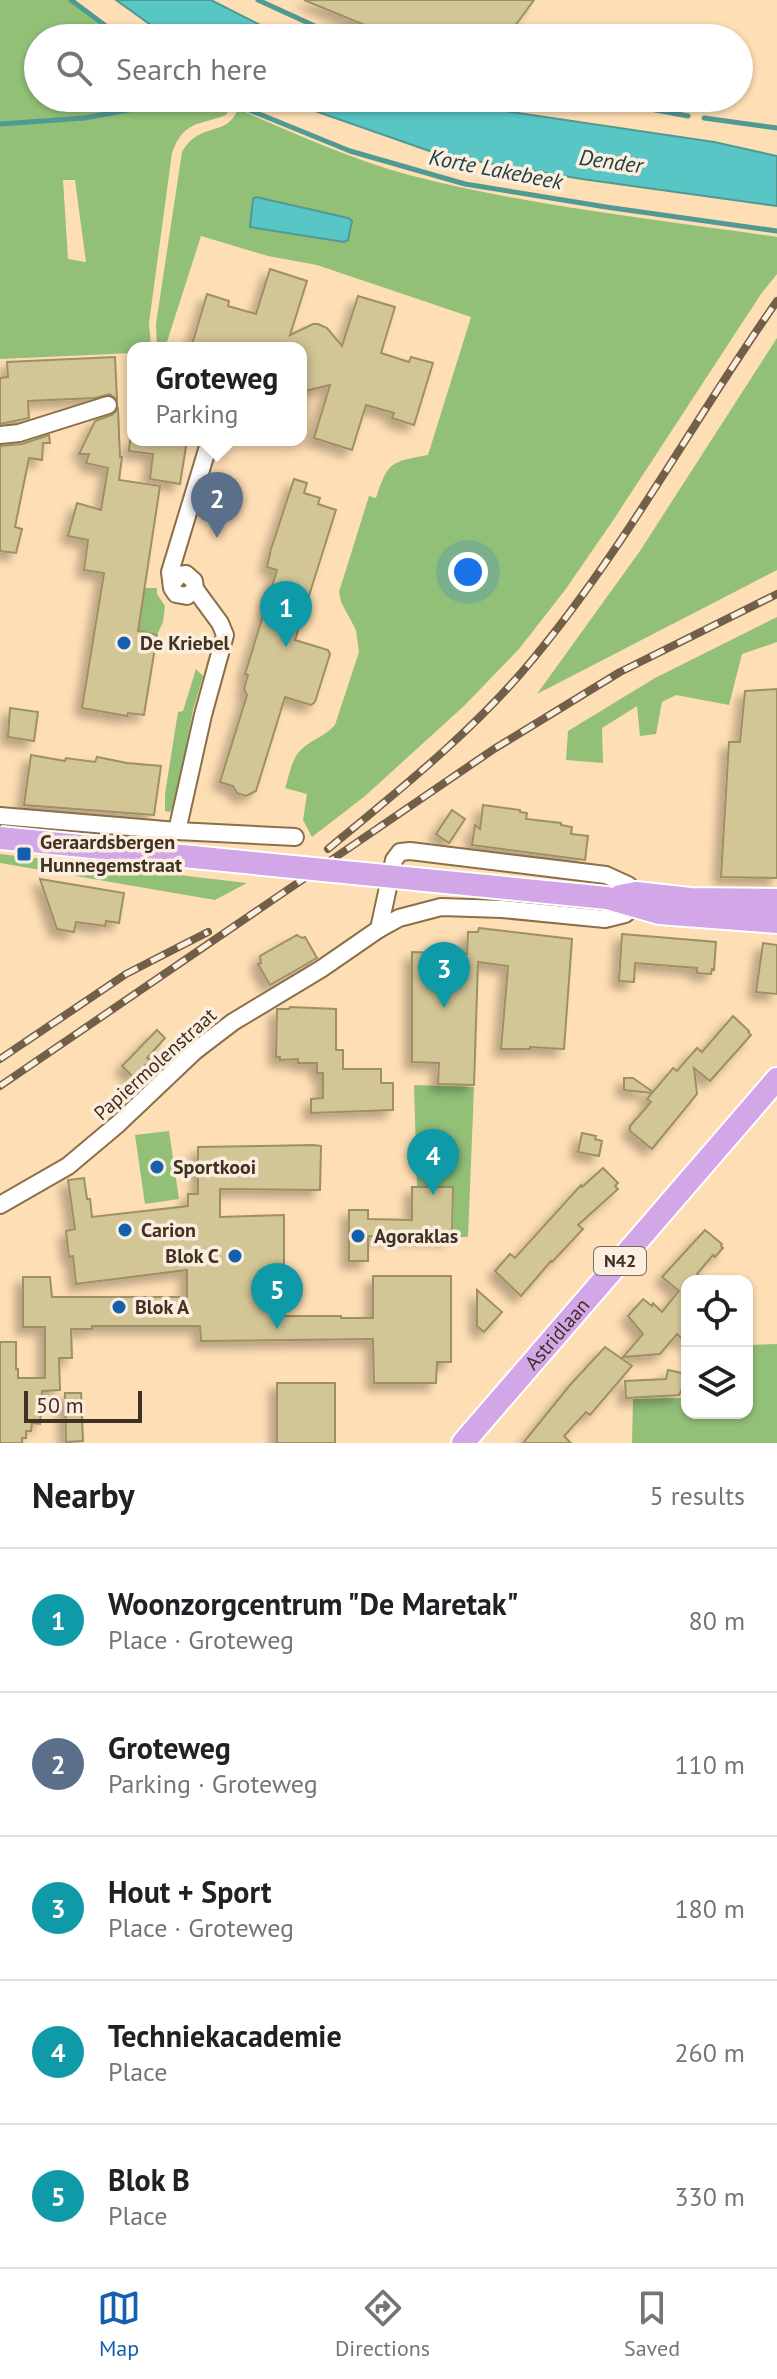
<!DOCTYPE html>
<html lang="en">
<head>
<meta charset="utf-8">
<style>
  body { margin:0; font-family:"PT Sans",sans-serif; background:#f2f2f2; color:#202124 }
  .controls { position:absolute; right:24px; bottom:24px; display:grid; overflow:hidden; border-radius:16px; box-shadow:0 2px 6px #0004 }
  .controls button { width:72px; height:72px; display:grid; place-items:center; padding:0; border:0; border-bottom:2px solid #e0e0e0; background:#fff; color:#202124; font:40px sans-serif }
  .scale { position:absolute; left:24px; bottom:20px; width:118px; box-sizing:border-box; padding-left:8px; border:4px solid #3f3222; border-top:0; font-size:22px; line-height:28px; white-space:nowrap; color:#3f3222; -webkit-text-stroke:6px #fbeede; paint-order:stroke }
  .you { position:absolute; left:468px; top:572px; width:28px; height:28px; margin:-20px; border:6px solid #fff; border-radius:50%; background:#1a73e8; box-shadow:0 0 0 12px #1a73e833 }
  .badge { display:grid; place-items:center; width:52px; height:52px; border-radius:50%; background:#145fae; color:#fff; font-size:26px; font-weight:700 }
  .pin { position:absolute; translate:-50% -66px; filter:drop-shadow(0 2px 4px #0008) }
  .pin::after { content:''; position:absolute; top:42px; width:28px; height:24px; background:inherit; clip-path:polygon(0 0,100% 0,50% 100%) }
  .popup { position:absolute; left:127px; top:342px; width:180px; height:104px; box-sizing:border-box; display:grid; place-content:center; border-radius:16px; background:#fff; filter:drop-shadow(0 2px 6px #0005); font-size:26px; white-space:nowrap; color:#757577 }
  .popup b { font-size:30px; color:#202124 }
  .popup::after { content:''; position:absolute; left:50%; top:100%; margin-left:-16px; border:16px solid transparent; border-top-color:#fff }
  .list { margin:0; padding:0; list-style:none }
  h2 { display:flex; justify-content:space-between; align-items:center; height:104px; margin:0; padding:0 32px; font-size:34px }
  h2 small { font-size:26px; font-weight:400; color:#757577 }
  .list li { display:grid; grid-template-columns:52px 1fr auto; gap:24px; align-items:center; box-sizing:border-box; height:144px; padding:0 32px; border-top:2px solid #e0e0e0 }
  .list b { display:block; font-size:30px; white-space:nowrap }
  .list p { margin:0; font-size:26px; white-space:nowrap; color:#757577 }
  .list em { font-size:26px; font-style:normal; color:#757577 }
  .icon { flex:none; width:44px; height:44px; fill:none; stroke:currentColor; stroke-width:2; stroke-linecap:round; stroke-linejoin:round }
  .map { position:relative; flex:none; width:777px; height:1443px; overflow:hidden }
  .search { position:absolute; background:#fff; box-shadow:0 2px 6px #0004; left:24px; right:24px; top:24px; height:88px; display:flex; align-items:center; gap:20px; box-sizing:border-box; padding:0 28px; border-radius:44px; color:#757577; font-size:30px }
  .sheet { height:824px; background:#fff }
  nav { display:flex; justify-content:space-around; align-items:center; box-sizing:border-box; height:112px; border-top:2px solid #e0e0e0; background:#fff; font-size:22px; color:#757577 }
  nav a { display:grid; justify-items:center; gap:4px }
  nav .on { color:#145fae }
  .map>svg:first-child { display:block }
  .green { fill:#92c077; fill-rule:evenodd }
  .water { fill:#58c6c5; stroke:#509a94; stroke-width:2 }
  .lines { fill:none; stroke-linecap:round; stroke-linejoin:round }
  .stream { stroke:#509a94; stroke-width:5 }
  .building { fill:#d3c696; stroke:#9d9062; stroke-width:2; filter:url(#shadow) }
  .minor-casing { stroke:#8b6f48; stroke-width:20 }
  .major-casing { stroke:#fff; stroke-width:26 }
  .minor { stroke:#fff; stroke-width:16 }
  .major { stroke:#d3a6e8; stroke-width:22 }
  .rail-casing { stroke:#715f48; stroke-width:8 }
  .rail { stroke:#fbeede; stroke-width:5; stroke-dasharray:15; stroke-linecap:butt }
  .major-bridge-casing { stroke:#fff; stroke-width:26; stroke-linecap:butt }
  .major-bridge { stroke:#d3a6e8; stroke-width:22 }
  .poi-dot { fill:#145fae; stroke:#fbeede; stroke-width:3 }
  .labels { text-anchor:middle; stroke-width:7; stroke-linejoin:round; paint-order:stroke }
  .shield { fill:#fbeede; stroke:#776a5a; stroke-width:2 }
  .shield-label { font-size:18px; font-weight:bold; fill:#3f3222 }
  .poi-label { font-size:20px; font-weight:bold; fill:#3f3222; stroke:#fbeede; text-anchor:start }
  .street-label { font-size:20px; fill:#3f3222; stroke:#fbeede }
  .water-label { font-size:22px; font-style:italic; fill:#1f4040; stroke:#fbeede }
</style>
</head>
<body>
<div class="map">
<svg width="777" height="1443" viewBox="0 0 777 1443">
  <defs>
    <filter id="shadow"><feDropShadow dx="-7" dy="7" stdDeviation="4" flood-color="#0004"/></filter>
  </defs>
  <rect width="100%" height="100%" fill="#fedeb4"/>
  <!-- green -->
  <g class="green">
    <path d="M0 0H71L122 38H38V98H217L231 105 226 115C198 126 184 120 172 153L149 323 151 348H133V353L0 359ZM63 180H75L86 262 68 259Z"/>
    <path d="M238 109C294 133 350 159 409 175 529 206 654 219 777 237V274L761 294 612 522 565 590 519 649 464 706 365 796 312 837 303 820 307 794 285 788C289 777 291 761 299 752 309 740 325 737 335 725L359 652 356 630 341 602 339 592 369 496 376 498C388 461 391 462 428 455L471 317 317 265 268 256 201 236 165 348H157L156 324 182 152C200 120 226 139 238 109Z"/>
    <polygon points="777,338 777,570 537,694 640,551"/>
    <polygon points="145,588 157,588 157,594 165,606 163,622 157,635 138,632"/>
    <polygon points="777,617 777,642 742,654 729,705 676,695 662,702 656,734 640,736 637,706 602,728 603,763 566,760 568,731 655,678"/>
    <polygon points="196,669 203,676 193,710 176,801 170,812 165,811 165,794 178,712 183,711"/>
    <polygon points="0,854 247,883 215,900 0,863"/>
    <polygon points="414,1085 474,1087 468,1237 453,1237 454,1187 417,1186"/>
    <polygon points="169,1131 179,1199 145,1204 135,1135"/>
    <polygon points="777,1344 777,1443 632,1443 633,1399 681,1398 687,1385 687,1413 747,1413 747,1345"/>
  </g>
  <!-- water -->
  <g class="water">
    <polygon points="116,0 211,0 286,38 169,38"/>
    <polygon points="278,98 450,98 484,108 714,142 777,156 777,206 582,179 441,155"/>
    <polygon points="256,197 348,218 352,221 348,240 344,242 250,227 253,199"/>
  </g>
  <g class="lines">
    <!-- stream -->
    <g class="stream">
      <polyline points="71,0 122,38"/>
      <polyline points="258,0 341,38"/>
      <polyline points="220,98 350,151 465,184 606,207 777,231"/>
      <polyline points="591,98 688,116"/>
      <polyline points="704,118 777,128"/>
      <polyline points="0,124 85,118 193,98"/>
    </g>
  </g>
  <!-- building -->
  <g class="building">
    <polygon points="304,0 534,0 506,38 396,38"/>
    <polygon points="270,269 307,281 290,335 313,324 318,324 327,328 342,346 358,296 395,307 381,353 409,362 411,357 433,363 414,425 392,418 394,413 366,405 352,450 314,438 330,385 301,392 301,348 191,348 207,294 229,301 228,306 256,314"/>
    <polygon points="115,357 117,400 110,394 95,398 28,401 29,418 0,424 0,378 8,377 7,362"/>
    <polygon points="118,409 120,457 122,457 119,480 160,486 138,631 157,635 144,715 128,713 127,716 82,708 104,573 84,570 88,540 68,536 77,503 101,510 108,468 86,463 89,454 79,454 95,421 112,415"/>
    <polygon points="49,435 50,443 43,443 42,460 29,458 15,527 22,529 16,553 0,551 0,446 22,444"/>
    <polygon points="130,440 187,440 180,484 150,479 153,454 129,451"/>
    <polygon points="294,479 307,483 304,493 320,498 318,504 336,510 295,640 328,650 330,654 315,702 311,705 285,697 256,791 246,796 237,793 233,786 220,782 247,695 244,689 248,675 245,674 277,570 267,567 271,549"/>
    <polygon points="777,689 777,878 721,877 729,742 740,742 745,691"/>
    <polygon points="10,708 38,712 34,741 8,737"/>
    <polygon points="31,755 65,761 66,758 95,762 97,757 127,763 161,766 154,815 24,805"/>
    <polygon points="483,805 520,810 520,812 527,813 526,819 561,823 561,825 572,827 571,834 588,836 585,860 472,845 475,825 480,829"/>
    <polygon points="452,810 465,819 449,843 436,834"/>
    <polygon points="40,879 124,893 119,923 106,921 105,926 76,922 74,932 57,929"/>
    <polygon points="479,928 572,939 564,1049 530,1047 530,1049 501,1049 508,966 478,962 474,1085 438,1084 439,1063 412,1062 412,952 467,954 468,932 478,932"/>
    <polygon points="622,934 716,942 714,970 712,969 711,974 697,973 697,968 635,963 634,982 619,981"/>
    <polygon points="297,935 302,938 305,937 317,958 270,985 258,964 261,963 260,956"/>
    <polygon points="763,943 777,945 777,994 756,992"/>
    <polygon points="290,1007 336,1009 336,1050 343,1050 343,1069 381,1069 381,1083 393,1083 393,1110 311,1113 311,1099 323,1098 323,1073 317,1073 317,1063 298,1063 298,1059 280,1060 280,1057 276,1057 277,1009 289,1009"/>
    <polygon points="733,1016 749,1031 748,1032 751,1035 710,1081 694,1068 697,1094 652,1149 630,1131 630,1126 651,1102 647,1099 652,1093 624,1090 624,1078 633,1078 653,1092 673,1068 677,1071 697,1048 702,1052"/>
    <polygon points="157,1030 165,1038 147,1058 150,1060 134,1078 122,1066"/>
    <polygon points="582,1133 596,1136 595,1139 602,1141 599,1156 578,1152"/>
    <polygon points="314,1145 321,1146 320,1190 220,1189 220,1217 284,1215 284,1316 341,1316 341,1318 373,1318 373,1276 451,1276 451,1362 437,1362 436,1383 374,1383 373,1339 201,1341 200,1326 92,1326 92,1329 71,1329 72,1358 59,1358 60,1390 42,1391 40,1424 32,1423 31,1431 26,1431 26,1438 22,1438 22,1443 0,1443 0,1342 16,1342 16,1369 18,1369 18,1378 45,1378 45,1327 23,1327 23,1277 50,1277 52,1297 187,1297 187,1270 76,1284 73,1256 69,1257 66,1231 75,1229 68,1180 84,1178 87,1199 90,1199 92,1217 188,1206 188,1194 198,1194 198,1147"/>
    <polygon points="603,1168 618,1183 615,1186 618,1189 578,1225 583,1229 552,1262 551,1261 521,1296 495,1271 510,1254 515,1258 581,1185 582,1187"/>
    <polygon points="412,1187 453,1187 452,1238 368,1236 368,1261 349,1261 349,1210 368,1210 368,1219 412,1220"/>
    <polygon points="705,1230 722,1244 721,1246 723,1248 715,1257 713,1255 697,1274 705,1281 687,1281 687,1344 677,1334 660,1354 623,1357 643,1334 628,1316 643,1299 652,1306 653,1303 662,1312 679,1291 662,1277"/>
    <polygon points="477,1290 502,1312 484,1332 477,1326"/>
    <polygon points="605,1347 632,1366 590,1415 586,1412 564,1436 571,1443 523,1443 570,1385"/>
    <polygon points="668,1370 687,1374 687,1379 679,1395 626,1398 625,1381 666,1379"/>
    <rect x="277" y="1383" width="58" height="60"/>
    <polygon points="65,1393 81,1393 83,1441 66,1442"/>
  </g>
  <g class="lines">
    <defs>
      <g id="minor">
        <polyline points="0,435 19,433 108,405"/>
        <polyline points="172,584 179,575 186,574 194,581 195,589 187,596 176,594 172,588 170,572 210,440"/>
        <polyline points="0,816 177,831 295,837"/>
        <polyline points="177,831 203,715 225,635 220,623 195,589"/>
        <polyline points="379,929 394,860 400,852 410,851 606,875 628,885 636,893"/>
        <polyline points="0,1205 68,1166 118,1124 195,1051 233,1022 321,969 379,929 399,918 441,907 502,909 605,919 625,914 634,907"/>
      </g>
      <g id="major">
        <polyline points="620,896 636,893 690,899 777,900"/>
        <polyline points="607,898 659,913 777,922"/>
        <path id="s1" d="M463 1443 777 1079"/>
      </g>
    </defs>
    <!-- minor casing -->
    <use href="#minor" class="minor-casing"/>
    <!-- major casing -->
    <use href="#major" class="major-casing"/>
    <!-- minor -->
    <use href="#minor" class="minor"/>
    <!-- major -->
    <use href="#major" class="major"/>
    <defs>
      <g id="rail">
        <path d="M328 849C399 790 474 731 533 659 626 547 694 419 777 301"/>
        <polyline points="0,1059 126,974 208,932"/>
        <polyline points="0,1086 494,749 620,672 777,594"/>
      </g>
    </defs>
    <!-- rail casing -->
    <use href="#rail" class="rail-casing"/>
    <!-- rail -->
    <use href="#rail" class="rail"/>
    <defs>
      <polyline id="major-bridge" points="0,838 607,898"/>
    </defs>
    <!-- major-bridge casing -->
    <use href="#major-bridge" class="major-bridge-casing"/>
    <!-- major-bridge -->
    <use href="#major-bridge" class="major-bridge"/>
  </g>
  <!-- markers -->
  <g class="poi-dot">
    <circle cx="124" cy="643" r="8"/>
    <rect x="16" y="846" width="16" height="16" rx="4"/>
    <circle cx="157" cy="1167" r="8"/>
    <circle cx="125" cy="1230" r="8"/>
    <circle cx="358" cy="1236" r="8"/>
    <circle cx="235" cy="1256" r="8"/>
    <circle cx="119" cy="1307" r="8"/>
  </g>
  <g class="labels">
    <!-- shield labels -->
    <rect class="shield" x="594" y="1247" width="52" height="28" rx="6"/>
    <g class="shield-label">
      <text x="620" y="1267">N42</text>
    </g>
    <!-- poi labels -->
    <g class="poi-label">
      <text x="140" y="650">De Kriebel</text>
      <text x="40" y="849">Geraardsbergen<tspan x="40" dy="23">Hunnegemstraat</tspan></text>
      <text x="173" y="1174">Sportkooi</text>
      <text x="141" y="1237">Carion</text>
      <text x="374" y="1243">Agoraklas</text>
      <text x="219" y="1263" text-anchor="end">Blok C</text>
      <text x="135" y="1314">Blok A</text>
    </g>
    <!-- street labels -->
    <g class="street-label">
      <text transform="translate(155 1064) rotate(-42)" y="7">Papiermolenstraat</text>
      <text dy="7" stroke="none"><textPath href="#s1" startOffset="144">Astridlaan</textPath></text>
    </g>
    <!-- water labels -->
    <g class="water-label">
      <text transform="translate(611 161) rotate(8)" y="8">Dender</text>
      <text transform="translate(496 169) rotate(11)" y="8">Korte Lakebeek</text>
    </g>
  </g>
</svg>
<div class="controls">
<button><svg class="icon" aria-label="locate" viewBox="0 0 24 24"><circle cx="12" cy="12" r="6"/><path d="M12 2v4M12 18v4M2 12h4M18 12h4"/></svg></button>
<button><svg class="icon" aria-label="layers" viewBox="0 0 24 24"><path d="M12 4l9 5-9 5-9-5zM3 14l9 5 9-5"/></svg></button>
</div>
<div class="scale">50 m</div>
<div class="you"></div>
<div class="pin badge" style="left:286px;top:647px;background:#0f9aa8">1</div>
<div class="pin badge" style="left:217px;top:538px;background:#5c6f8a">2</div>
<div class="popup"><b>Groteweg</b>Parking</div>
<div class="pin badge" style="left:444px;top:1008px;background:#0f9aa8">3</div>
<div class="pin badge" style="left:433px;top:1195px;background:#0f9aa8">4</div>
<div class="pin badge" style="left:277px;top:1329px;background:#0f9aa8">5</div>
<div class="search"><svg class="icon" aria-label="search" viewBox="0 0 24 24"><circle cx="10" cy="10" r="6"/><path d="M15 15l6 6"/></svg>Search here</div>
</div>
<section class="sheet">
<h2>Nearby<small>5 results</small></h2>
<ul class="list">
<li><span class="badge" style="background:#0f9aa8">1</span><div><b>Woonzorgcentrum &quot;De Maretak&quot;</b><p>Place · Groteweg</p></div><em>80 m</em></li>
<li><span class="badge" style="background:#5c6f8a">2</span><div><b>Groteweg</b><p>Parking · Groteweg</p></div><em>110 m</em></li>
<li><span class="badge" style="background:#0f9aa8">3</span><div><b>Hout + Sport</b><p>Place · Groteweg</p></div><em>180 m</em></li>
<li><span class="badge" style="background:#0f9aa8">4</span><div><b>Techniekacademie</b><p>Place</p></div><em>260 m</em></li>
<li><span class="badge" style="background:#0f9aa8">5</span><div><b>Blok B</b><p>Place</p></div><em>330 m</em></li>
</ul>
</section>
<nav>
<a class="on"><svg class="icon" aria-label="map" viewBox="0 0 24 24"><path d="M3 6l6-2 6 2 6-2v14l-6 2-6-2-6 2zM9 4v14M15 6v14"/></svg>Map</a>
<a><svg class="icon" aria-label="directions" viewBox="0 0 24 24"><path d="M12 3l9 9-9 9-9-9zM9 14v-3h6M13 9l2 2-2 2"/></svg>Directions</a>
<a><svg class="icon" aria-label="saved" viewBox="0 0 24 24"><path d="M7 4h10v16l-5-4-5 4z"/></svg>Saved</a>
</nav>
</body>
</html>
